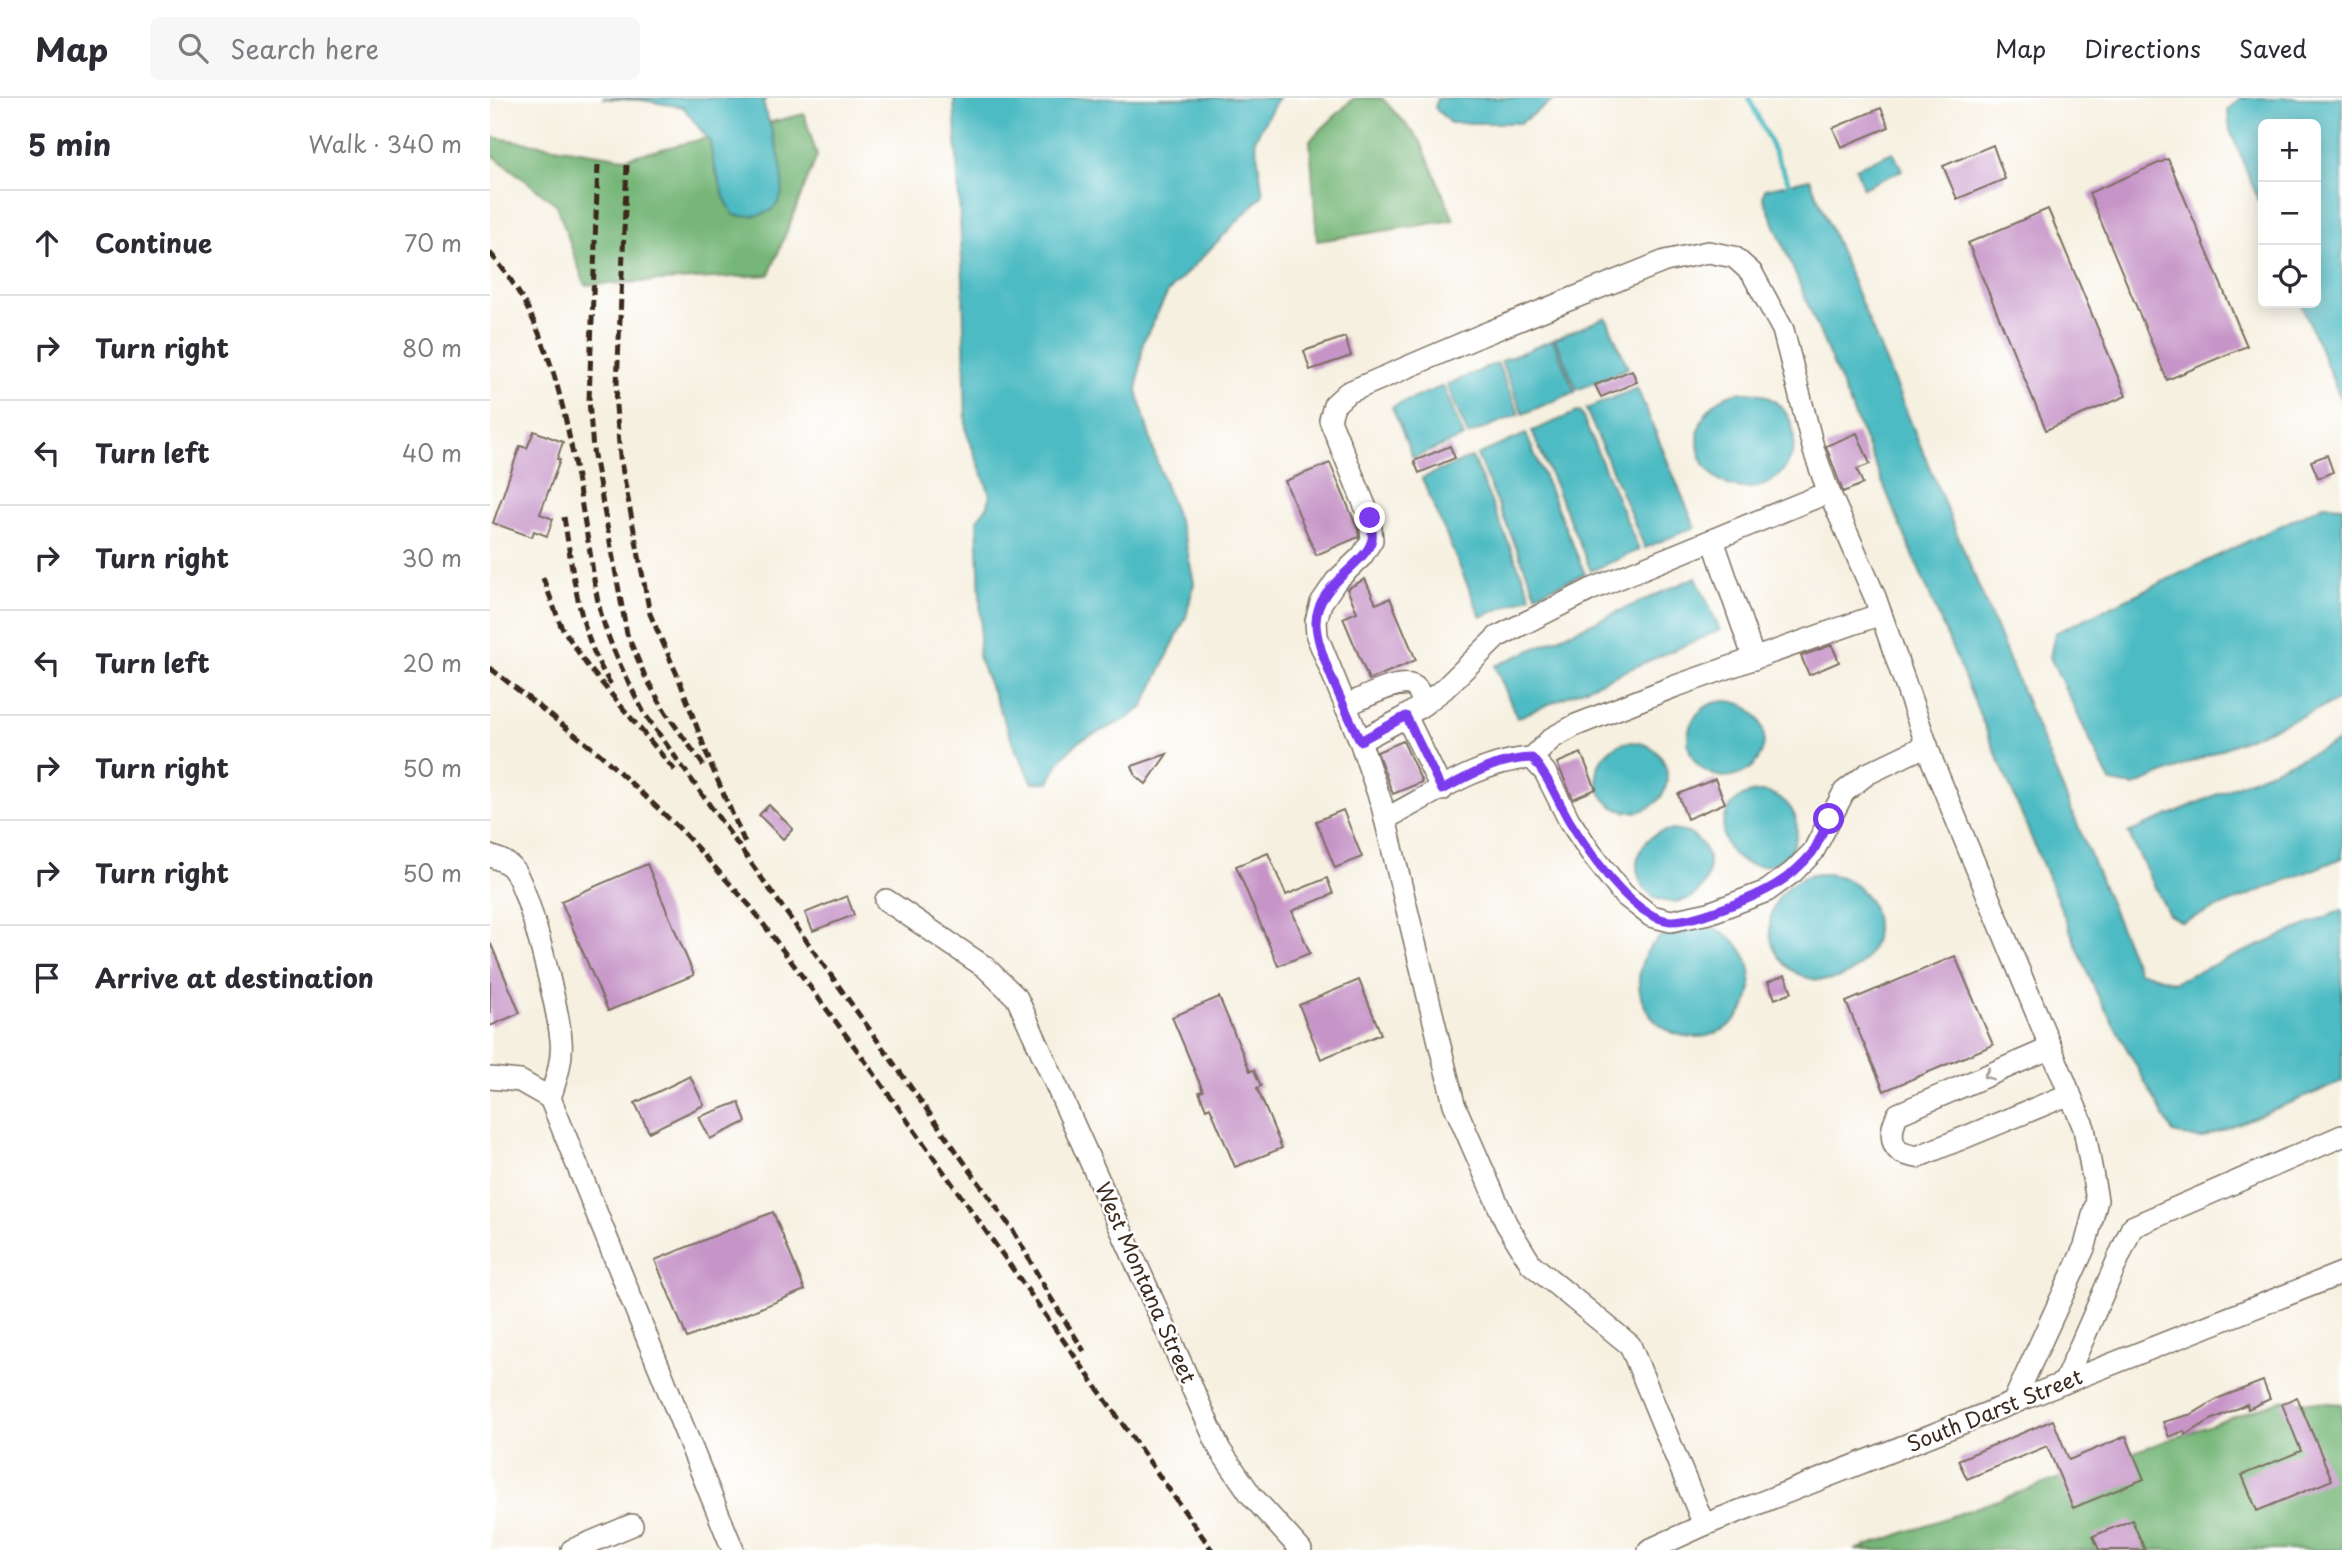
<!DOCTYPE html>
<html lang="en">
<head>
<meta charset="utf-8">
<style>
  body { margin:0; font-family:"Playpen Sans",sans-serif; background:#f7f7f7; color:#2b2b33 }
  .controls { position:absolute; right:21px; top:21px; display:grid; overflow:hidden; border-radius:10px; box-shadow:0 4px 18px #0003 }
  .controls button { width:63px; height:63px; display:grid; place-items:center; padding:0; border:0; border-bottom:2px solid #e1e1e2; background:#fff; color:#2b2b33; font:35px sans-serif }
  .stop { position:absolute; width:21px; height:21px; margin:-16px; border:5px solid #7c3aed; border-radius:50%; background:#fff }
  .stop.end { background:#7c3aed; border-color:#fff; box-shadow:0 2px 7px #0008 }
  .list { margin:0; padding:0; list-style:none }
  h2 { display:flex; justify-content:space-between; align-items:center; height:91px; margin:0; padding:0 28px; font-size:30px }
  h2 small { font-size:23px; font-weight:400; color:#7c7c81 }
  .list li { display:grid; grid-template-columns:46px 1fr auto; gap:21px; align-items:center; box-sizing:border-box; height:105px; padding:0 28px; border-top:2px solid #e1e1e2 }
  .list b { display:block; font-size:26px; white-space:nowrap }
  .list em { font-size:23px; font-style:normal; color:#7c7c81 }
  .icon { flex:none; width:38px; height:38px; fill:none; stroke:currentColor; stroke-width:2; stroke-linecap:round; stroke-linejoin:round }
  .map { position:relative; flex:none; width:1852px; height:1452px; overflow:hidden }
  header { display:flex; align-items:center; gap:42px; box-sizing:border-box; height:98px; padding:0 35px; background:#fff; border-bottom:2px solid #e1e1e2 }
  header strong { font-size:33px }
  nav { display:flex; gap:38px; margin-inline-start:auto; font-size:24px }
  .search { width:490px; height:63px; background:#f7f7f7; display:flex; align-items:center; gap:18px; box-sizing:border-box; padding:0 24px; border-radius:10px; color:#7c7c81; font-size:26px }
  main { display:flex }
  aside { flex:1; background:#fff }
  .map>svg:first-child { display:block }
  .forest { fill:#76b678; stroke:#58704b; stroke-width:2 }
  .water { fill:#4dbbc3; stroke:#447270; stroke-width:2 }
  .lines { fill:none; stroke-linecap:round; stroke-linejoin:round }
  .stream { stroke:#4dbbc3; stroke-width:5 }
  .building { fill:#c694c7 }
  .minor-casing { stroke:#7c6f62; stroke-width:24 }
  .minor { stroke:#fff; stroke-width:21 }
  .rail { stroke:#3b2a1e; stroke-width:5; stroke-dasharray:10 5; stroke-linecap:butt }
  .oneway { stroke:#a79f9a }
  .route { stroke:#7c3aed; stroke-width:9 }
  .labels { text-anchor:middle; stroke-width:5; stroke-linejoin:round; paint-order:stroke }
  .street-label { font-size:21px; fill:#3b2a1e; stroke:#fff }
</style>
</head>
<body>
<header>
<strong>Map</strong>
<div class="search"><svg class="icon" aria-label="search" viewBox="0 0 24 24"><circle cx="10" cy="10" r="6"/><path d="M15 15l6 6"/></svg>Search here</div>
<nav><a>Map</a><a>Directions</a><a>Saved</a></nav>
</header>
<main>
<aside>
<h2>5 min<small>Walk · 340 m</small></h2>
<ul class="list">
<li><svg class="icon" aria-label="ahead" viewBox="0 0 24 24"><path d="M12 20V5M6 11l6-6 6 6"/></svg><div><b>Continue</b></div><em>70 m</em></li>
<li><svg class="icon" aria-label="right" viewBox="0 0 24 24"><path d="M7 20v-9h11M14 6l5 5-5 5"/></svg><div><b>Turn right</b></div><em>80 m</em></li>
<li><svg class="icon" aria-label="left" viewBox="0 0 24 24"><path d="M17 20v-9H6M10 6l-5 5 5 5"/></svg><div><b>Turn left</b></div><em>40 m</em></li>
<li><svg class="icon" aria-label="right" viewBox="0 0 24 24"><path d="M7 20v-9h11M14 6l5 5-5 5"/></svg><div><b>Turn right</b></div><em>30 m</em></li>
<li><svg class="icon" aria-label="left" viewBox="0 0 24 24"><path d="M17 20v-9H6M10 6l-5 5 5 5"/></svg><div><b>Turn left</b></div><em>20 m</em></li>
<li><svg class="icon" aria-label="right" viewBox="0 0 24 24"><path d="M7 20v-9h11M14 6l5 5-5 5"/></svg><div><b>Turn right</b></div><em>50 m</em></li>
<li><svg class="icon" aria-label="right" viewBox="0 0 24 24"><path d="M7 20v-9h11M14 6l5 5-5 5"/></svg><div><b>Turn right</b></div><em>50 m</em></li>
<li><svg class="icon" aria-label="arrive" viewBox="0 0 24 24"><path d="M6 21V4h12l-3 4 3 4H6"/></svg><div><b>Arrive at destination</b></div></li>
</ul>
</aside>
<div class="map">
<svg width="1852" height="1452" viewBox="0 0 1852 1452">
  <rect width="100%" height="100%" fill="#fff"/>
  <filter id="ink" filterUnits="userSpaceOnUse"><feTurbulence type="fractalNoise" baseFrequency=".0143" numOctaves="2"/><feDisplacementMap in="SourceGraphic" scale="14" xChannelSelector="R" yChannelSelector="G"/><feConvolveMatrix kernelMatrix="1 2 1 2 8 2 1 2 1" color-interpolation-filters="sRGB"/></filter>
  <filter id="wash" filterUnits="userSpaceOnUse"><feTurbulence type="fractalNoise" baseFrequency=".00686" numOctaves="4" result="noise"/><feDisplacementMap in="SourceGraphic" scale="28" xChannelSelector="R" yChannelSelector="G"/><feGaussianBlur stdDeviation="1.57" result="paint"/><feColorMatrix in="noise" values="0 0 0 0 0 0 0 0 0 0 0 0 0 0 0 0 0 1.4 0 .05"/><feComposite in="paint" operator="in"/></filter>
  <g filter="url(#wash)">
    <rect width="100%" height="100%" fill="#f6f0e0"/>
    <!-- forest -->
    <g class="forest">
      <polygon points="864,0 892,0 930,42 964,122 827,143 820,42"/>
      <polygon points="314,16 327,58 279,177 95,187 66,106 0,55 0,39 135,60"/>
      <polygon points="1792,1302 1852,1306 1852,1452 1365,1452"/>
    </g>
    <!-- water -->
    <g class="water">
      <path d="M112 0H276L273 5C285 47 323 128 244 117L235 101 223 64 220 44 193 9 151 2Z"/>
      <polygon points="464,0 788,0 765,41 773,97 678,194 653,244 647,293 666,361 695,442 704,485 696,519 653,609 637,621 589,643 571,661 559,684 543,685 526,652 488,558 491,525 487,421 498,408 500,396 476,333 473,181"/>
      <polygon points="947,0 1067,0 1030,25 960,25 945,10"/>
      <polygon points="1750,0 1852,0 1852,304 1811,205 1826,205 1826,26 1773,26 1773,113 1740,32 1738,12"/>
      <polygon points="1403,54 1412,72 1373,90 1366,70"/>
      <polygon points="1320,81 1648,873 1684,884 1852,812 1852,984 1710,1041 1683,1035 1606,894 1273,99 1275,91"/>
      <polygon points="1116,219 1138,270 1087,292 1065,241"/>
      <polygon points="1063,242 1085,294 1033,316 1011,263"/>
      <polygon points="1007,265 1029,316 978,337 957,287"/>
      <polygon points="953,288 974,339 923,360 902,309"/>
      <polygon points="1147,290 1205,429 1155,450 1096,311"/>
      <circle cx="1256" cy="342" r="48"/>
      <polygon points="1090,313 1149,452 1101,473 1042,333"/>
      <polygon points="1036,336 1095,476 1046,496 987,357"/>
      <polygon points="982,359 1041,498 991,519 932,380"/>
      <polygon points="1834,407 1852,408 1852,601 1644,688 1620,684 1560,559 1565,535"/>
      <polygon points="1206,479 1230,532 1027,620 1005,568"/>
      <circle cx="1236" cy="641" r="38"/>
      <polygon points="1852,642 1852,760 1692,824 1679,817 1638,735"/>
      <circle cx="1142" cy="679" r="35"/>
      <circle cx="1270" cy="731" r="37"/>
      <circle cx="1183" cy="768" r="36"/>
      <circle cx="1333" cy="829" r="53"/>
      <circle cx="1205" cy="883" r="56"/>
    </g>
    <g class="lines">
      <!-- stream -->
      <polyline class="stream" points="1259,0 1299,85"/>
    </g>
    <g id="blocks">
      <!-- building -->
      <g class="building">
        <polygon points="1391,10 1399,29 1351,49 1343,30"/>
        <polygon points="1503,47 1515,81 1467,101 1453,68"/>
        <polygon points="1678,61 1757,248 1677,282 1599,95"/>
        <polygon points="1558,111 1636,298 1556,332 1478,145"/>
        <polygon points="855,239 861,258 820,272 814,253"/>
        <polygon points="1142,272 1147,284 1111,299 1105,287"/>
        <polygon points="44,333 73,344 67,361 70,362 50,416 63,421 57,438 44,433 42,439 3,425 30,348 37,350"/>
        <polygon points="1367,335 1380,366 1367,371 1373,386 1353,394 1336,348"/>
        <polygon points="960,348 965,360 929,375 924,363"/>
        <polygon points="1837,357 1843,374 1828,380 1821,363"/>
        <polygon points="840,365 868,432 869,439 826,457 795,383"/>
        <polygon points="875,481 886,506 900,500 926,562 879,582 853,520 867,514 857,491"/>
        <polygon points="1342,547 1349,564 1319,577 1311,558"/>
        <polygon points="913,643 932,684 903,696 887,654"/>
        <polygon points="1091,655 1106,691 1083,701 1067,665"/>
        <polygon points="677,656 656,686 646,678 642,668"/>
        <polygon points="1225,681 1235,705 1197,721 1188,696"/>
        <polygon points="279,707 303,731 293,741 269,717"/>
        <polygon points="853,712 872,759 845,770 826,723"/>
        <polygon points="778,755 796,797 837,780 843,796 802,813 820,855 788,868 746,768"/>
        <polygon points="157,766 204,877 118,913 71,803"/>
        <polygon points="357,798 364,817 323,833 315,815"/>
        <polygon points="0,844 30,915 0,928"/>
        <polygon points="1465,858 1503,947 1394,993 1356,904"/>
        <polygon points="1295,877 1302,894 1285,901 1278,884"/>
        <polygon points="869,882 891,936 831,961 809,907"/>
        <polygon points="729,899 760,973 764,972 771,988 767,990 792,1050 745,1069 720,1009 716,1011 709,994 713,993 682,919"/>
        <polygon points="200,978 214,1007 159,1034 145,1005"/>
        <polygon points="249,1004 256,1024 220,1041 209,1019"/>
        <polygon points="283,1114 315,1192 197,1240 165,1162"/>
        <polygon points="1773,1283 1780,1301 1758,1311 1757,1306 1721,1322 1695,1337 1694,1333 1679,1339 1673,1324 1702,1316 1729,1300"/>
        <polygon points="1807,1299 1842,1382 1767,1413 1752,1377 1811,1353 1792,1306"/>
        <polygon points="1563,1322 1579,1362 1636,1338 1654,1381 1583,1410 1557,1348 1477,1381 1468,1362"/>
        <polygon points="1642,1422 1655,1452 1609,1452 1603,1438"/>
      </g>
    </g>
  </g>
  <g filter="url(#ink)">
    <use href="#blocks" fill-opacity="0" stroke="#7c6f62" stroke-width="2"/>
    <g class="lines">
      <defs>
        <g id="minor">
          <polyline points="1223,442 1264,561"/>
          <path d="M855 608C870 602 915 576 927 591 930 595 932 602 934 606"/>
          <polyline points="916,618 952,692"/>
          <polyline points="870,643 912,621 934,606 954,591 1007,539 1100,492 1339,394"/>
          <polyline points="1042,660 1062,640 1086,627 1183,589 1391,516"/>
          <path d="M895 721C940 698 991 662 1042 660L1055 674 1079 722 1101 755 1133 796 1161 818 1181 823 1219 815 1277 793 1303 774 1323 754 1354 694 1377 676 1437 647"/>
          <path d="M0 758C8 761 18 764 23 771 39 789 69 915 71 942 73 962 66 982 60 1000L243 1452"/>
          <polyline points="396,802 495,869 527,900 730,1352 761,1397 811,1452"/>
          <path d="M1561 950 1408 1016C1402 1027 1398 1044 1410 1054 1414 1056 1422 1058 1427 1059L1580 996"/>
          <polyline points="0,980 30,983 60,1000"/>
          <polyline points="1574,1285 1642,1129 1852,1038"/>
          <polyline points="1214,1427 1140,1247 1041,1166 1016,1125 964,1006 891,704 870,643 827,538 826,523 831,505 846,483 872,458 882,442 880,420 840,322 844,307 857,295 992,237 1175,163 1218,154 1244,159 1262,175 1293,232 1324,353 1336,387 1385,499 1443,665 1594,1030 1607,1102 1595,1148 1523,1305"/>
          <polyline points="82,1452 142,1427"/>
          <polyline points="1159,1452 1214,1427 1852,1175"/>
        </g>
      </defs>
      <!-- minor casing -->
      <use href="#minor" class="minor-casing"/>
      <!-- minor -->
      <use href="#minor" class="minor"/>
      <!-- rail -->
      <g class="rail">
        <polyline points="108,67 99,302 103,352 137,536 155,578 176,615 214,668"/>
        <polyline points="137,67 126,308 130,359 160,516 189,581 221,667 255,745"/>
        <path d="M0 155C71 236 81 352 100 454 103 473 105 493 110 512 119 547 137 582 154 615L524 1134 559 1197 594 1253"/>
        <path d="M74 419C83 475 89 539 122 588"/>
        <polyline points="53,480 71,528 96,566 187,675"/>
        <polyline points="0,570 111,657 189,730 260,808 378,967 722,1452"/>
      </g>
    </g>
    <!-- one-way arrows -->
    <defs><path id="oneway-chevron" d="M-2-3.5L2.5 0L-2 3.5" fill="none" stroke-width="1.6" stroke-linecap="round" stroke-linejoin="round" transform="scale(1.75)"/></defs>
    <use class="oneway" href="#oneway-chevron" transform="translate(1498 977) rotate(157)"/>
  </g>
  <g class="lines" filter="url(#ink)">
    <!-- route -->
    <path class="route" d="M880 420C881 426 883 435 882 441 877 467 825 486 826 526 827 555 857 614 870 643L916 618 952 692C982 676 1007 661 1042 660 1059 679 1067 702 1080 724 1099 754 1142 820 1180 823 1198 824 1226 813 1242 807 1274 795 1300 782 1322 755 1329 745 1333 732 1339 721"/>
  </g>
  <g class="labels">
    <!-- street labels -->
    <g class="street-label">
      <text transform="translate(655 1185) rotate(66)" y="7">West Montana Street</text>
      <text transform="translate(1505 1313) rotate(-22)" y="7">South Darst Street</text>
    </g>
  </g>
</svg>
<div class="controls">
<button>+</button>
<button>−</button>
<button><svg class="icon" aria-label="locate" viewBox="0 0 24 24"><circle cx="12" cy="12" r="6"/><path d="M12 2v4M12 18v4M2 12h4M18 12h4"/></svg></button>
</div>
<div class="stop" style="left:1339px;top:721px"></div>
<div class="stop end" style="left:880px;top:420px"></div>
</div>
</main>
</body>
</html>
